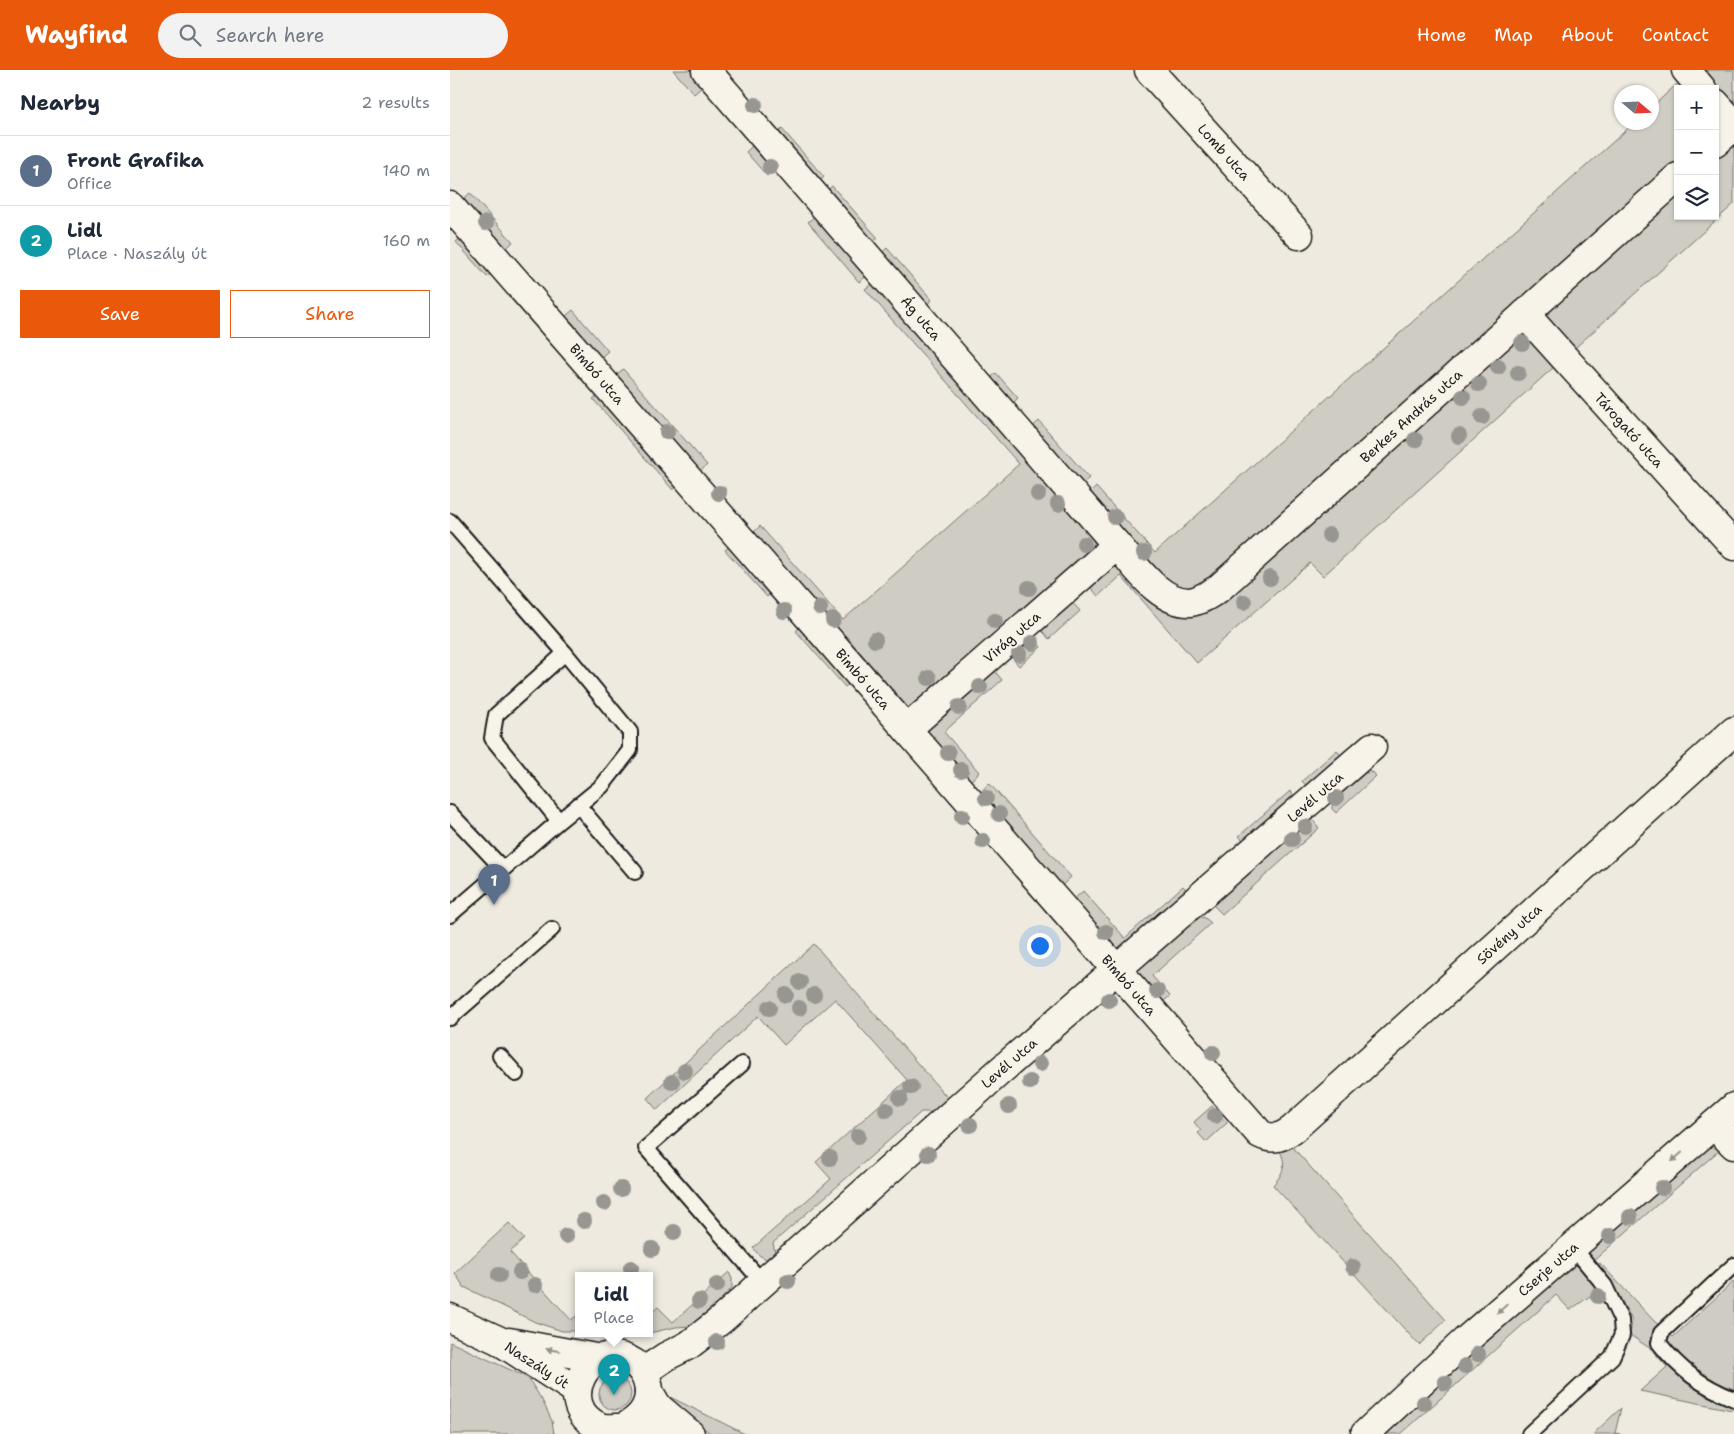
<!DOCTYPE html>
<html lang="en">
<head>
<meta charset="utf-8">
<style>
  body { margin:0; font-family:"Shantell Sans",sans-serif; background:#f2f2f3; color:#1f2937 }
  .controls { position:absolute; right:15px; top:15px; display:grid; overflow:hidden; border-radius:0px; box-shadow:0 1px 4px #0004 }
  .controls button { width:45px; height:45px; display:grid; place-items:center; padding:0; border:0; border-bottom:1px solid #e0e1e3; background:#fff; color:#1f2937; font:25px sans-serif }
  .compass { position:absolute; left:1164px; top:15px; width:45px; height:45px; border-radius:50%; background:#fff; box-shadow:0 1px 4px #0004; rotate:109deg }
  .you { position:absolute; left:589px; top:875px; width:18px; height:18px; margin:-12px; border:4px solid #fff; border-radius:50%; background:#1a73e8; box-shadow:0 0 0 8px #1a73e833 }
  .badge { display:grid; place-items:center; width:32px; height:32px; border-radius:50%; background:#ea580c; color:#fff; font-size:16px; font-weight:700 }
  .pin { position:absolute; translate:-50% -41px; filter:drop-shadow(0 1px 2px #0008) }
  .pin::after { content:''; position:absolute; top:26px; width:18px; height:15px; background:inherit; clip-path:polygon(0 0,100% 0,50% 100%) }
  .popup { position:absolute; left:125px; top:1202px; width:78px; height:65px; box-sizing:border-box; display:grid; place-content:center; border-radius:0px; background:#fff; filter:drop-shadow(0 1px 4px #0005); font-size:16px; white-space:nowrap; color:#747a83 }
  .popup b { font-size:19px; color:#1f2937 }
  .popup::after { content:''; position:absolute; left:50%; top:100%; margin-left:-10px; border:10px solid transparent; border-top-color:#fff }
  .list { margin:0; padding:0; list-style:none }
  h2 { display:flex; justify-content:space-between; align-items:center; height:65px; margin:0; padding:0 20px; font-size:21px }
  h2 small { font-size:16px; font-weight:400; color:#747a83 }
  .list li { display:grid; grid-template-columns:32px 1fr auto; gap:15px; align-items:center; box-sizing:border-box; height:70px; padding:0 20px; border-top:1px solid #e0e1e3 }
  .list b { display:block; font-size:19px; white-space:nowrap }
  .list p { margin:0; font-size:16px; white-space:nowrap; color:#747a83 }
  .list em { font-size:16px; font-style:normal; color:#747a83 }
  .actions { display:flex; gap:10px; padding:15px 20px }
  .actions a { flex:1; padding:11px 0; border:1px solid #ea580c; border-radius:0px; text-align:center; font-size:18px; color:#ea580c }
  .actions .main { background:#ea580c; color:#fff }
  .icon { flex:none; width:28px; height:28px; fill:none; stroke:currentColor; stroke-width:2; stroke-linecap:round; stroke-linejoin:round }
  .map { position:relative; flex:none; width:1284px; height:1364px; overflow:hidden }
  header { display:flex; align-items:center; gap:30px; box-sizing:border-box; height:70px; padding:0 25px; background:#ea580c; color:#fff }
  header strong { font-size:24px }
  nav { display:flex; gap:28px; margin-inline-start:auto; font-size:18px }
  .search { width:350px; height:45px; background:#f2f2f3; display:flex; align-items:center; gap:12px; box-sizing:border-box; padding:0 18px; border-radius:28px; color:#747a83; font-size:19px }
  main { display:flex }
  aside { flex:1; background:#fff }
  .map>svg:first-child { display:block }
  .green { fill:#cfccc3; stroke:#767470; fill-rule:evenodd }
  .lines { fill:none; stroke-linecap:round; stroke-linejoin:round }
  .service-casing { stroke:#1c1c1c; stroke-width:18 }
  .minor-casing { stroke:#1c1c1c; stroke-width:31 }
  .service { stroke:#f7f3e8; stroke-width:14 }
  .minor { stroke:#f7f3e8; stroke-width:28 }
  .tree { fill:#989690 }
  .oneway { fill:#94928c }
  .labels { text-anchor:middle; stroke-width:4.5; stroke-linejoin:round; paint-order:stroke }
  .street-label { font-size:14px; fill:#1c1c1c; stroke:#f7f3e8 }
</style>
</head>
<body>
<header>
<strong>Wayfind</strong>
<div class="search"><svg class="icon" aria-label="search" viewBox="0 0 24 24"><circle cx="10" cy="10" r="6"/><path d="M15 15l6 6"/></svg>Search here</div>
<nav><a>Home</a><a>Map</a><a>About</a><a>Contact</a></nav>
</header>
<main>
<aside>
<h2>Nearby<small>2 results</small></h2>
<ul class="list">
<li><span class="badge" style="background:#5c6f8a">1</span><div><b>Front Grafika</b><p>Office</p></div><em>140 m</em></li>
<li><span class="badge" style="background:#0f9aa8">2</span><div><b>Lidl</b><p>Place · Naszály út</p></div><em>160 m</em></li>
</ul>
<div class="actions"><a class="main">Save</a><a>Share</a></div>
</aside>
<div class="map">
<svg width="1284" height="1364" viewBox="0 0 1284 1364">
  <rect width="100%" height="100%" fill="#eeeae0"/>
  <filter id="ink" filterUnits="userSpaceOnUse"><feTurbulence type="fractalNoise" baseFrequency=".02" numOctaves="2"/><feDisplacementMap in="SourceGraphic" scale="10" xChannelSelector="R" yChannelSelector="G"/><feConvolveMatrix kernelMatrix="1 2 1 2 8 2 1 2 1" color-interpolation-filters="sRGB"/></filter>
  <g filter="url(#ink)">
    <!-- green -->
    <g class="green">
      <polygon points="223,0 245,0 257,13 244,24"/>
      <path d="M1242 0H1284V134L873 506 860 493 747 593 671 506 648 526 638 514 658 496 637 426 646 417 705 483 1184 53 1202 52V37ZM1228 19H1265V146H1228Z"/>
      <polygon points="332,59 374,107 366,115 324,66"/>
      <polygon points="307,71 326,98 317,106 296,82"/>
      <polygon points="382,116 428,168 418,176 373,124"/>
      <polygon points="20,123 63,172 52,183 9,133"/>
      <polygon points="369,142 422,202 409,212 358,152"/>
      <polygon points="15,163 46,199 37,207 6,172"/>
      <polygon points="437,178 482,230 472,239 427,187"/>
      <polygon points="428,210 641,459 644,473 639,486 462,642 396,566 391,568 299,467 310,456 393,550 569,394 415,219"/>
      <polygon points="123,240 158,281 151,287 121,251 114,258 109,252"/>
      <polygon points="173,299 257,395 246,405 162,309"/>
      <polygon points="546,303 568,328 558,338 536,312"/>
      <polygon points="151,323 230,414 223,420 143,329"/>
      <polygon points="589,351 639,408 629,417 578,361"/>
      <polygon points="282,475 324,521 317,527 275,480"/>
      <polygon points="620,530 630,541 599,569 589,557"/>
      <polygon points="353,554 403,610 395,617 346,561"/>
      <polygon points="580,565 591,577 569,596 559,584"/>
      <polygon points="543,599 552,610 494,662 529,702 520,712 477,664 478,659"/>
      <polygon points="887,680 894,690 860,720 852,711"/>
      <polygon points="923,702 926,706 886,743 882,739 882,732 915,703"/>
      <polygon points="539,713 621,807 608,819 531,732 531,722"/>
      <polygon points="840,721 848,730 797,775 789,766"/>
      <polygon points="862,749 869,758 772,844 763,835"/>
      <polygon points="733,816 741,825 670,882 663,879 622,831 633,821 675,868"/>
      <polygon points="748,846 755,848 761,853 702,906 720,926 714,931 706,930 687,908 687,899"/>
      <polygon points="364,874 502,1033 491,1042 471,1042 323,1173 325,1182 316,1189 309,1185 303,1178 381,1109 366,1092 457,1010 385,929 334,975 308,946 207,1040 197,1028"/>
      <polygon points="762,1036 777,1053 756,1072 748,1063 751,1061 744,1052"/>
      <polygon points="1269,1071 1274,1076 1142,1192 1138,1185 1138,1178 1259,1073"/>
      <path d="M839 1073 996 1250 969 1275 823 1115C833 1104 837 1095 830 1081Z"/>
      <polygon points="59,1153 74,1169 60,1182 121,1250 129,1244 129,1261 112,1261 85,1252 14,1217 5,1203"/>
      <polygon points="1150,1193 1204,1251 1223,1267 1284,1211 1284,1337 1282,1340 1190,1321 1217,1297 1201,1279 1180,1265 1182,1250 1170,1228 1145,1197"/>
      <polygon points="1124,1194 1137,1203 1150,1219 1120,1240 1106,1225 951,1364 927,1364"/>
      <polygon points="279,1202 282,1209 282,1218 261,1240 242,1256 226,1257 199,1263 199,1245 208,1237 223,1252"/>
      <polygon points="0,1272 78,1308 92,1330 102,1351 104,1364 0,1364"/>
      <circle cx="165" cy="1324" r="16"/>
      <polygon points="214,1324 295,1364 262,1364 219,1335"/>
      <polygon points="1171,1338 1165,1363 1170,1364 1143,1364"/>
    </g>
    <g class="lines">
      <defs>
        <g id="service">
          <polyline points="0,451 115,583"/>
          <polyline points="128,735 185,802"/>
          <polyline points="0,743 53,799"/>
          <polyline points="0,845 109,751 152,716 180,680 180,662 115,583 46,645 42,668 109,751"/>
          <polyline points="0,948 102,859"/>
          <polyline points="50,986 66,1004"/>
          <polyline points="292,994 196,1078 313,1213"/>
          <path d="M1284 1195 1211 1263 1209 1273C1230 1300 1252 1316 1284 1329"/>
          <polyline points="1079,1364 1162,1287 1172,1265 1171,1250 1155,1216 1123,1177"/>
        </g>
        <g id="minor">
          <path d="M256 0 667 475C686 496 709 533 740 532 750 531 760 524 768 519L1228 107"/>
          <polyline points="699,0 849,165"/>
          <polyline points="1236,0 1252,19"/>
          <polyline points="1265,33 1284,54"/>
          <polyline points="1265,73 1284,56"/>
          <path d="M0 136 810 1064C824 1071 832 1067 843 1059L1284 661"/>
          <polyline points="1075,244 1284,476"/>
          <polyline points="457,659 667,475"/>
          <polyline points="1264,1055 1284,1075"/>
          <polyline points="0,1248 48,1270 127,1321"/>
          <polyline points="59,1272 151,1289"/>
          <polyline points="193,1302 217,1286 239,1275 271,1250 550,1001 922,677"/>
          <polyline points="199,1322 208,1337 240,1364"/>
          <path d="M174 1357C189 1350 199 1339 199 1322 199 1311 193 1299 184 1293 139 1264 101 1336 150 1357 159 1360 167 1357 176 1358 188 1358 199 1361 210 1364"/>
          <polyline points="915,1364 1015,1271 1284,1037"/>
        </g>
      </defs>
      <!-- service casing -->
      <use href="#service" class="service-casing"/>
      <!-- minor casing -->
      <use href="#minor" class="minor-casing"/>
      <!-- service -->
      <use href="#service" class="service"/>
      <!-- minor -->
      <use href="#minor" class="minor"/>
    </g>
    <!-- trees -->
    <g class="tree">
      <circle cx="305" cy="35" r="8"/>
      <circle cx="320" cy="97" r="8"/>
      <circle cx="36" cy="153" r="8"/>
      <circle cx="1072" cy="273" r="8"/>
      <circle cx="1048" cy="297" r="8"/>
      <circle cx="1068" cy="303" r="8"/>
      <circle cx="1029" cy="314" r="8"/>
      <circle cx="1013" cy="327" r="8"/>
      <circle cx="1032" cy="347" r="8"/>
      <circle cx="217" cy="362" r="8"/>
      <circle cx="1009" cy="366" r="8"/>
      <circle cx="965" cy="370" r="8"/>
      <circle cx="269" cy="423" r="8"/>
      <circle cx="588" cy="424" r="8"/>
      <circle cx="608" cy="434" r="8"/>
      <circle cx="665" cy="447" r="8"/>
      <circle cx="879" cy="465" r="8"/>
      <circle cx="634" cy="474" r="8"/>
      <circle cx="694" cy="483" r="8"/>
      <circle cx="820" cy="508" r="8"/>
      <circle cx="579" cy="518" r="8"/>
      <circle cx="794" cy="532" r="8"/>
      <circle cx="370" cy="538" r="8"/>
      <circle cx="334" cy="541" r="8"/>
      <circle cx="383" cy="550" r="8"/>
      <circle cx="545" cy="551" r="8"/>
      <circle cx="425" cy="570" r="8"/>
      <circle cx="582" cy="573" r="8"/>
      <circle cx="569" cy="584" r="8"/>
      <circle cx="479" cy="608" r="8"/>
      <circle cx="530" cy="617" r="8"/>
      <circle cx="509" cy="637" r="8"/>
      <circle cx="498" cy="683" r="8"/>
      <circle cx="511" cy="700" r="8"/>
      <circle cx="536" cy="728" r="8"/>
      <circle cx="886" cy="728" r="8"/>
      <circle cx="549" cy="744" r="8"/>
      <circle cx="512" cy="746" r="8"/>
      <circle cx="855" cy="757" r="8"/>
      <circle cx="842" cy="769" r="8"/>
      <circle cx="533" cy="771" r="8"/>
      <circle cx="656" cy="862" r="8"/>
      <circle cx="350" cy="912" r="8"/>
      <circle cx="707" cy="921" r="8"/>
      <circle cx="336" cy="925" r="8"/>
      <circle cx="364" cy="925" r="8"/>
      <circle cx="659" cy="930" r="8"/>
      <circle cx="319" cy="938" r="8"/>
      <circle cx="349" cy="938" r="8"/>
      <circle cx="763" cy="983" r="8"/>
      <circle cx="590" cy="994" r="8"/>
      <circle cx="235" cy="1001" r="8"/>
      <circle cx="222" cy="1012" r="8"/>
      <circle cx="580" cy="1012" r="8"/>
      <circle cx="461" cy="1017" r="8"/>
      <circle cx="450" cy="1028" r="8"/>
      <circle cx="559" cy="1036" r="8"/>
      <circle cx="436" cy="1040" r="8"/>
      <circle cx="765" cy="1046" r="8"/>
      <circle cx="520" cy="1055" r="8"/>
      <circle cx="408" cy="1066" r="8"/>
      <circle cx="478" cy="1084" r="8"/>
      <circle cx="380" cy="1088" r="8"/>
      <circle cx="1212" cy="1118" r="8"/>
      <circle cx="171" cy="1119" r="8"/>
      <circle cx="154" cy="1133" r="8"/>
      <circle cx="1180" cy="1147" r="8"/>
      <circle cx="134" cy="1151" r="8"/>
      <circle cx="224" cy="1162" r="8"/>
      <circle cx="116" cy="1166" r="8"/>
      <circle cx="1160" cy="1166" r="8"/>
      <circle cx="202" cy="1179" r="8"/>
      <circle cx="903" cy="1197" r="8"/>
      <circle cx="181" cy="1198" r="8"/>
      <circle cx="70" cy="1202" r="8"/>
      <circle cx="49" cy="1205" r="8"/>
      <circle cx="338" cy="1211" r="8"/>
      <circle cx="85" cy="1215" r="8"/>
      <circle cx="267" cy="1215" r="8"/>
      <circle cx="1148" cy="1226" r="8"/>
      <circle cx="249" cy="1231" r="8"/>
      <circle cx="267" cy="1272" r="8"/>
      <circle cx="1028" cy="1284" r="8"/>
      <circle cx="1015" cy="1296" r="8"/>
      <circle cx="995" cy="1313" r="8"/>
      <circle cx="974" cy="1333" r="8"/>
    </g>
    <!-- one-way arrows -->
    <defs><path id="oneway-solid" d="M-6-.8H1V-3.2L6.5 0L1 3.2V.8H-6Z" transform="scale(1.25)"/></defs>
    <g class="oneway">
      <use href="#oneway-solid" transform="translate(1227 1087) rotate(139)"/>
      <use href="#oneway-solid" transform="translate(1052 1239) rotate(139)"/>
      <use href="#oneway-solid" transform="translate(103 1280) rotate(-170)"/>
    </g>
  </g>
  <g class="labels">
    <!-- street labels -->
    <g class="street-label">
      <text transform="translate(774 82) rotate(48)" y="5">Lomb utca</text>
      <text transform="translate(471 248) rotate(49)" y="5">Ág utca</text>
      <text transform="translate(147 304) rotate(49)" y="5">Bimbó utca</text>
      <text transform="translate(961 346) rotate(-42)" y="5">Berkes András utca</text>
      <text transform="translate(1179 360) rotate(48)" y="5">Tárogató utca</text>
      <text transform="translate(562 567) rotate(-41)" y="5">Virág utca</text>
      <text transform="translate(413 609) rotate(49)" y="5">Bimbó utca</text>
      <text transform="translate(865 727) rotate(-41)" y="5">Levél utca</text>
      <text transform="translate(1059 864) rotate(-42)" y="5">Sövény utca</text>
      <text transform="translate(679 915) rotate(49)" y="5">Bimbó utca</text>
      <text transform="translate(559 993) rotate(-41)" y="5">Levél utca</text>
      <text transform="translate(1098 1199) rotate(-41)" y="5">Cserje utca</text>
      <text transform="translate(87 1295) rotate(33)" y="5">Naszály út</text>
    </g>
  </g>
</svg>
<div class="controls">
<button>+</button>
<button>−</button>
<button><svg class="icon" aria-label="layers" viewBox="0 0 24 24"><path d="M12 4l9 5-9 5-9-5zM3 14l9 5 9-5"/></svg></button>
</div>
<svg class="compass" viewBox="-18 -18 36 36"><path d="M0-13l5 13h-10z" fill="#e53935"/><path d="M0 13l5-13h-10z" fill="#747a83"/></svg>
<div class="you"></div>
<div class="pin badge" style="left:44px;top:835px;background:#5c6f8a">1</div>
<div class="pin badge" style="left:164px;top:1325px;background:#0f9aa8">2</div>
<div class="popup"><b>Lidl</b>Place</div>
</div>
</main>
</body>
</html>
